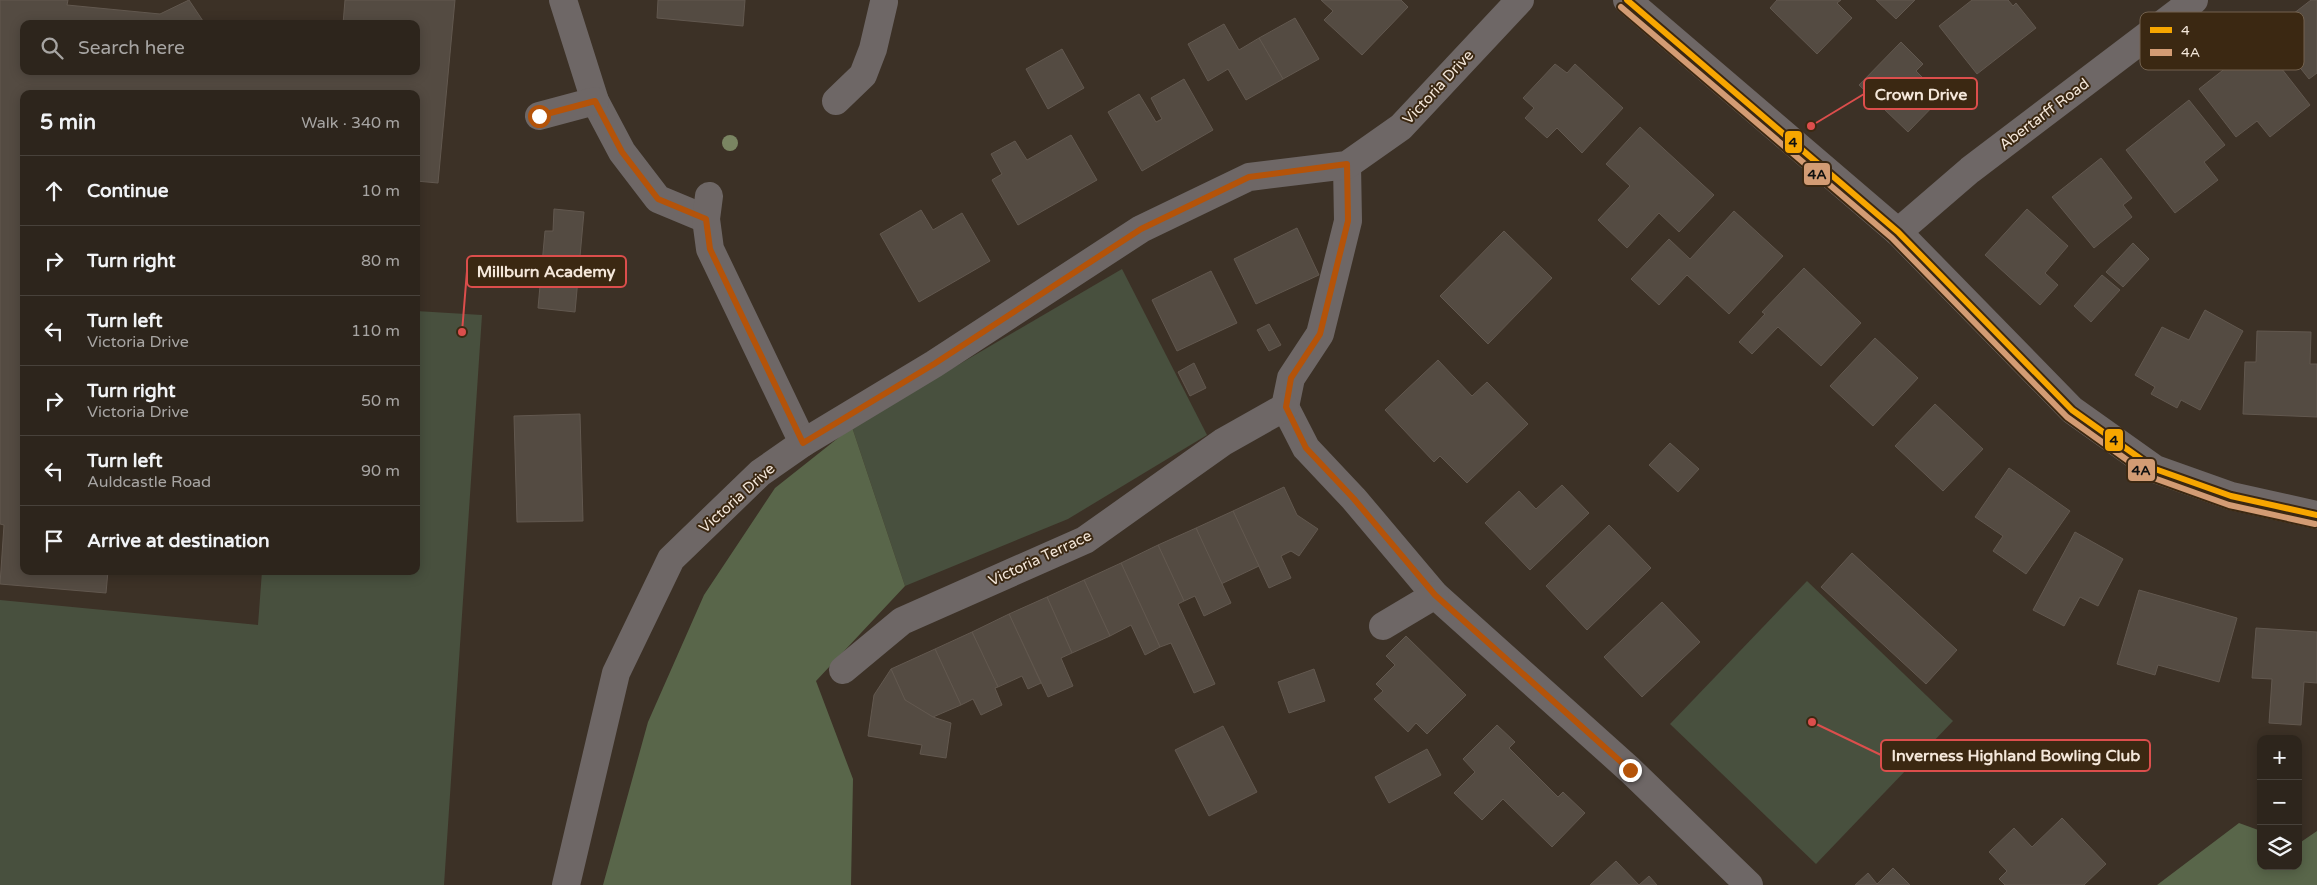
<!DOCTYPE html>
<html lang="en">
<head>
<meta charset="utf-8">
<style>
  body { margin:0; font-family:"Varela Round",sans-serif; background:#352d25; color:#f1f3f6 }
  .controls { position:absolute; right:15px; bottom:15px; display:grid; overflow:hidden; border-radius:10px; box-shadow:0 2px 12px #0003 }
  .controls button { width:45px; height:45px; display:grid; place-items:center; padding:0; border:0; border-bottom:1px solid #48423b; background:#2d251c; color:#f1f3f6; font:25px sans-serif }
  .stop { position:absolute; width:15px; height:15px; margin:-11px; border:4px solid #b45309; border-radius:50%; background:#fff }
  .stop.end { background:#b45309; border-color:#fff; box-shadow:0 1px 5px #0008 }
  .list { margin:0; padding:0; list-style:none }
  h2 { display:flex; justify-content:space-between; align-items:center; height:65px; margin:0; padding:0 20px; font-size:21px }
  h2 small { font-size:16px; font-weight:400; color:#a7a5a3 }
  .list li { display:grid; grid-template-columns:32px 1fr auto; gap:15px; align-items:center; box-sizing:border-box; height:70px; padding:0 20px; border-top:1px solid #48423b }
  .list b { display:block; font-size:19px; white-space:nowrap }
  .list p { margin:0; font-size:16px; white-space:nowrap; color:#a7a5a3 }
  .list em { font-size:16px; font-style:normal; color:#a7a5a3 }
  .icon { flex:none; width:28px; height:28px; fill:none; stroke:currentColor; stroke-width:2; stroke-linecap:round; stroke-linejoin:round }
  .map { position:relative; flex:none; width:2317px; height:885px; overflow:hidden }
  .search { position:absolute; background:#2d251c; box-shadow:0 2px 12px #0003; left:20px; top:20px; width:400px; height:55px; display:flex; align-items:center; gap:12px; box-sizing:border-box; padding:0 18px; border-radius:10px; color:#a7a5a3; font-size:19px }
  .panel { position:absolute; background:#2d251c; box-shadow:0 2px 12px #0003; left:20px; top:90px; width:400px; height:485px; border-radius:10px }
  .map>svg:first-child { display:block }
  .green { fill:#48503e }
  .forest { fill:#59664a }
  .building { fill:#544b42; stroke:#62584f }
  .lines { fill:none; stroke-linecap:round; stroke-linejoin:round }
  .minor { stroke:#6e6766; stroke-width:28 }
  .bus-1-casing { stroke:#3b2812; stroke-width:10 }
  .bus-2-casing { stroke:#3b2812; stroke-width:10 }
  .bus-1 { stroke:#f7a600; stroke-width:6 }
  .bus-2 { stroke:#d39c74; stroke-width:6 }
  .tree { fill:#7a8562 }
  .route { stroke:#b45309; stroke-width:6 }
  .labels { text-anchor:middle; stroke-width:4; stroke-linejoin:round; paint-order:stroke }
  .street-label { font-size:15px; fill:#f4e7da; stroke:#3b2812 }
  .key { fill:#3b2812; stroke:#72614e; stroke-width:1 }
  .key-label { font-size:14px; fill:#f4e7da }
  .leader { fill:none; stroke:#dc4e4c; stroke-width:2 }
  .callout-dot { fill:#dc4e4c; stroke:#3b2812; stroke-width:2 }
  .callout { fill:#3b2812; stroke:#dc4e4c; stroke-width:2 }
  .callout-label { font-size:16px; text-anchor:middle; font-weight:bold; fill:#f4e7da }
  .line-badge { stroke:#3b2812; stroke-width:2 }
  .pale-badge-label { font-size:14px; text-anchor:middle; font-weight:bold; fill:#111 }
</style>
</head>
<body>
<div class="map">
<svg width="2317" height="885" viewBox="0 0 2317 885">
  <rect width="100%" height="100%" fill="#3c3126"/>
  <!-- green -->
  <g class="green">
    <polygon points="1122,269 1207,435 1068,519 905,586 852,427"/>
    <polygon points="416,311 482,315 444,885 0,885 0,600 258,625 262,571 416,571"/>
    <polygon points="1807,581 1953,721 1816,864 1670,724"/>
  </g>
  <!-- forest -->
  <g class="forest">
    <polygon points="852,427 905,586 816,681 853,779 851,885 603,885 648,722 704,595 775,488"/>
    <polygon points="2239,823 2261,831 2261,866 2298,866 2298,844 2317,831 2317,885 2157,885"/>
  </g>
  <!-- building -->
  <g class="building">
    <polygon points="0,0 68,0 67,5 160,14 189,0 205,24 24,24 24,71 416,71 416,24 343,24 345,0 455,0 438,183 416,181 416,94 24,94 24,571 108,571 106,593 0,584 4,525 0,524"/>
    <polygon points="658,0 745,0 743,26 657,18"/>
    <polygon points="1321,0 1401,0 1408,7 1362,55 1324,20 1333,11"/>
    <polygon points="1777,0 1841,0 1837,3 1852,18 1817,54 1770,8"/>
    <polygon points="1876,0 1915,0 1896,19"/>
    <polygon points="1972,0 2008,0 2013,6 2016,3 2036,28 1977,74 1939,26"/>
    <polygon points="2311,0 2317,0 2317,73 2309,79 2271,31"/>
    <polygon points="1295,18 1319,59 1283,79 1259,38"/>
    <polygon points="1224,24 1239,50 1259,38 1283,79 1246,100 1228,69 1208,81 1188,44"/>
    <polygon points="2260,41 2310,105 2270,137 2257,121 2236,137 2199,89"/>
    <polygon points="1901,42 1923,64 1916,71 1942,97 1908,132 1859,85"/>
    <polygon points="1062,49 1084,88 1048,109 1026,69"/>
    <polygon points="1555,64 1567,73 1575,64 1623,108 1582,153 1557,128 1547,138 1525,118 1534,108 1523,98"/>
    <polygon points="1184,79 1213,130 1142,171 1108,112 1139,94 1156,122 1162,119 1151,98"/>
    <polygon points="2189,100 2225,145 2204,162 2218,180 2175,213 2126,150"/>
    <polygon points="1640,127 1714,195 1679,232 1659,213 1627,248 1598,220 1630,186 1606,164"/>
    <polygon points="1071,135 1097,180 1018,225 992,180 1002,174 991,154 1015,141 1027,160"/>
    <polygon points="2101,158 2132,198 2123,205 2132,217 2094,248 2052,197"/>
    <polygon points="554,209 584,212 575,312 538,308 545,231 553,231"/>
    <polygon points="2027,209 2068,246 2045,273 2058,285 2040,305 1985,255"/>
    <polygon points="921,210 933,230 962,213 990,261 919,302 880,234"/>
    <polygon points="1734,211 1783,256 1729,314 1687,275 1659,305 1631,279 1669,239 1690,259"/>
    <polygon points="1297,228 1319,275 1256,304 1234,259"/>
    <polygon points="1504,231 1552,278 1488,344 1440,296"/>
    <polygon points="2133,243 2149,259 2123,287 2106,272"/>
    <polygon points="1804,268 1861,323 1821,366 1778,327 1752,354 1739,342 1765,314 1762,312"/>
    <polygon points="1211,271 1237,323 1177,351 1152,300"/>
    <polygon points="2102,275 2120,290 2091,322 2074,306"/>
    <polygon points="2205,310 2243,331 2200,410 2181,400 2177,408 2151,394 2155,387 2135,375 2162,327 2189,340"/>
    <polygon points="1269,324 1281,345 1269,351 1257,330"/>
    <polygon points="2257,331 2311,332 2310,364 2317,364 2317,417 2243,414 2245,362 2256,362"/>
    <polygon points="1875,338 1918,378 1873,426 1830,386"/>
    <polygon points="1438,360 1472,396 1487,382 1528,424 1467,483 1440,456 1434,462 1385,410"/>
    <polygon points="1194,363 1206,388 1190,396 1178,372"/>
    <polygon points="1935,404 1983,449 1943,491 1895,446"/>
    <polygon points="580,414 583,521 517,522 514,416"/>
    <polygon points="1670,443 1699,469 1678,492 1649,465"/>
    <polygon points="2009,468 2070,511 2026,574 1993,551 2003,536 1975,517"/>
    <polygon points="1562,485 1589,513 1530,570 1485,523 1519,491 1536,509"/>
    <polygon points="1284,487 1297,515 1318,529 1299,556 1291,551 1281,556 1291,578 1269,588 1233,511"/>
    <polygon points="1233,511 1259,566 1221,584 1196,528"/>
    <polygon points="1609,525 1651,568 1587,630 1546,586"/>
    <polygon points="1196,528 1231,603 1204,616 1195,596 1184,601 1158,545"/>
    <polygon points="2075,532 2123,559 2098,606 2080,597 2064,626 2033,610"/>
    <polygon points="1158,545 1184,601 1178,604 1215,684 1194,693 1171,643 1160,647 1121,563"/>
    <polygon points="1852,553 1957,650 1926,684 1821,587"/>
    <polygon points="1121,563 1160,647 1145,655 1131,625 1110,636 1084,580"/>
    <polygon points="1084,580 1110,636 1072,653 1047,597"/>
    <polygon points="2139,590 2237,618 2219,682 2158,665 2155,675 2117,664"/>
    <polygon points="1047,597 1072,653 1061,658 1073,686 1048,697 1009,614"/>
    <polygon points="1662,602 1700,642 1642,697 1604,657"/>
    <polygon points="1009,614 1041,683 1028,689 1022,676 998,687 972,632"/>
    <polygon points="2256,628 2317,632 2317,683 2304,682 2301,725 2269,723 2272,679 2252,678"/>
    <polygon points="972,632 998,687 995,688 1002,705 981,715 973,699 961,705 935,649"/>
    <polygon points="1406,636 1466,695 1427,734 1416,723 1408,732 1374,699 1383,691 1376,684 1395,665 1386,656"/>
    <polygon points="935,649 961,705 933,717 905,700 891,669"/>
    <polygon points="891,669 905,700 933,717 951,723 946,758 920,754 922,745 868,736 874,695"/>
    <polygon points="1314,669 1325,701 1289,713 1278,682"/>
    <polygon points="1497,725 1515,742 1509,748 1558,797 1563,792 1585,813 1552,847 1503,799 1482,820 1454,793 1475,772 1463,759"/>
    <polygon points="1223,726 1257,792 1209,816 1175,750"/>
    <polygon points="1427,749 1441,775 1389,803 1375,777"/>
    <polygon points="2062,818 2106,864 2084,885 2005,885 1999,879 2007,871 1989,852 2014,828 2032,847"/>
    <polygon points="1616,861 1639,885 1590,885"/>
    <polygon points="1893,868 1910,885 1855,885 1868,873 1877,884"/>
    <polygon points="1649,876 1657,885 1639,885"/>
  </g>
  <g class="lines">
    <!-- minor -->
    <g class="minor">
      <polyline points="563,0 595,101 622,152 658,199 706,219"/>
      <polyline points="1627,0 1898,232 2072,410 2155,469 2231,496 2317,515"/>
      <polyline points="836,101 863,75 873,49 884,2"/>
      <polyline points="539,116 595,101"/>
      <polyline points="709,196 706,219 710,249 803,443"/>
      <polyline points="1898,232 1970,170 2194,0"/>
      <polyline points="1285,407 1306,448 1354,499 1435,595 1630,770 1749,885"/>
      <polyline points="1285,407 1291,378 1320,334 1348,221 1347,165"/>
      <polyline points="1383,626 1435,595"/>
      <polyline points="843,670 902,621 1085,540 1223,442 1285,407"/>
      <polyline points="566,885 616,673 671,559 760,473 803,443 934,364 1141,229 1249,177 1347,165 1401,127 1520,0"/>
    </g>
    <defs>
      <polyline id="bus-1" points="1627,0 1898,232 2072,410 2155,469 2231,496 2317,515"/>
      <polyline id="bus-2" points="1621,7 1892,238 2067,417 2151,477 2229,505 2315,524"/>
    </defs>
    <!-- bus-1 casing -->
    <use href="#bus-1" class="bus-1-casing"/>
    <!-- bus-2 casing -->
    <use href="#bus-2" class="bus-2-casing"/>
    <!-- bus-1 -->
    <use href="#bus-1" class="bus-1"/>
    <!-- bus-2 -->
    <use href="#bus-2" class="bus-2"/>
  </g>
  <!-- trees -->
  <circle class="tree" cx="730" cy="143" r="8"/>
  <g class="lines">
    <!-- route -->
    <polyline class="route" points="539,116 595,101 622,152 658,199 706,219 710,249 803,443 934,364 1141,229 1249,177 1347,164 1348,221 1320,334 1291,378 1286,407 1306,448 1354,499 1435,595 1630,770"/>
  </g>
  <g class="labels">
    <!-- street labels -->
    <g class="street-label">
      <text transform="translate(1438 87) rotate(-47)" y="5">Victoria Drive</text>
      <text transform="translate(2044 114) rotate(-37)" y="5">Abertarff Road</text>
      <text transform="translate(737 498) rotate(-42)" y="5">Victoria Drive</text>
      <text transform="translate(1040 558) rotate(-25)" y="5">Victoria Terrace</text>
    </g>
  </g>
  <!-- legend -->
  <rect x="2140" y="12" width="164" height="58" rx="8" class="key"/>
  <rect x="2150" y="27" width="22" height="6" fill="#f7a600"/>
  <rect x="2150" y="49" width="22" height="7" fill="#d39c74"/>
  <g class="key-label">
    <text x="2181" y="35">4</text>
    <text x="2181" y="57">4A</text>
  </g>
  <!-- callouts -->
  <path class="leader" d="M1811 126L1864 94M462 332L467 271M1812 722L1881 755"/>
  <g class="callout-dot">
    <circle cx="1811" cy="126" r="5"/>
    <circle cx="462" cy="332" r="5"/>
    <circle cx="1812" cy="722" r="5"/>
  </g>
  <g class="callout">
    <rect x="1864" y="78" width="113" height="31" rx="5"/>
    <rect x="467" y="256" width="159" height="31" rx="5"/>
    <rect x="1881" y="740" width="269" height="31" rx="5"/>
  </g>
  <g class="callout-label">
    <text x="1921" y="100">Crown Drive</text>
    <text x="546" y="277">Millburn Academy</text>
    <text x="2016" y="761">Inverness Highland Bowling Club</text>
  </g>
  <g class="line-badge">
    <rect x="1784" y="130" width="19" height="24" rx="5" fill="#f7a600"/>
    <rect x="1803" y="162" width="28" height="24" rx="5" fill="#d39c74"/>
    <rect x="2104" y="428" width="20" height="24" rx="5" fill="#f7a600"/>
    <rect x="2127" y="458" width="29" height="24" rx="5" fill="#d39c74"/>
  </g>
  <g class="pale-badge-label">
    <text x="1793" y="147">4</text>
    <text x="1817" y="179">4A</text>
    <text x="2114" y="445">4</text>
    <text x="2141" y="475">4A</text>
  </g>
</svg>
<div class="controls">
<button>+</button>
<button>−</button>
<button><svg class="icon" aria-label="layers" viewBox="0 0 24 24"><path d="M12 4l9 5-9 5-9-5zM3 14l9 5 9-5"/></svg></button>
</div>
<div class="stop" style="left:539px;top:116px"></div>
<div class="stop end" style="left:1630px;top:770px"></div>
<div class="search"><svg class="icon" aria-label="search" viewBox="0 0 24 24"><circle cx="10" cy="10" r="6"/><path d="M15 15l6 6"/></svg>Search here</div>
<section class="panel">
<h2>5 min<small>Walk · 340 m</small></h2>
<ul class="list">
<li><svg class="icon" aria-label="ahead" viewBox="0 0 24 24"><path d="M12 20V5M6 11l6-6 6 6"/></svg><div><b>Continue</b></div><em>10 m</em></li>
<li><svg class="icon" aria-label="right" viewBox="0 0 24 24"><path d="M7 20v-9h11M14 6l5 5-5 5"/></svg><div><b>Turn right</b></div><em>80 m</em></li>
<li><svg class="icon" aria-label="left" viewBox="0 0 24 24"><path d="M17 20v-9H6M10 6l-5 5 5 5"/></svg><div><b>Turn left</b><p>Victoria Drive</p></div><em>110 m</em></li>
<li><svg class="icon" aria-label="right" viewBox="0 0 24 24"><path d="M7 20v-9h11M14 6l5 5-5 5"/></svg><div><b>Turn right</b><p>Victoria Drive</p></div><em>50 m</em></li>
<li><svg class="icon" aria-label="left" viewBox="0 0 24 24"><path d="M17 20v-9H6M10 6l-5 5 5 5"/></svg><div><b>Turn left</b><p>Auldcastle Road</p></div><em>90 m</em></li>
<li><svg class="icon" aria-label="arrive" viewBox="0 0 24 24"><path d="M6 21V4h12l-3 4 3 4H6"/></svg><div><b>Arrive at destination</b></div></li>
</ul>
</section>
</div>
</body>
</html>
